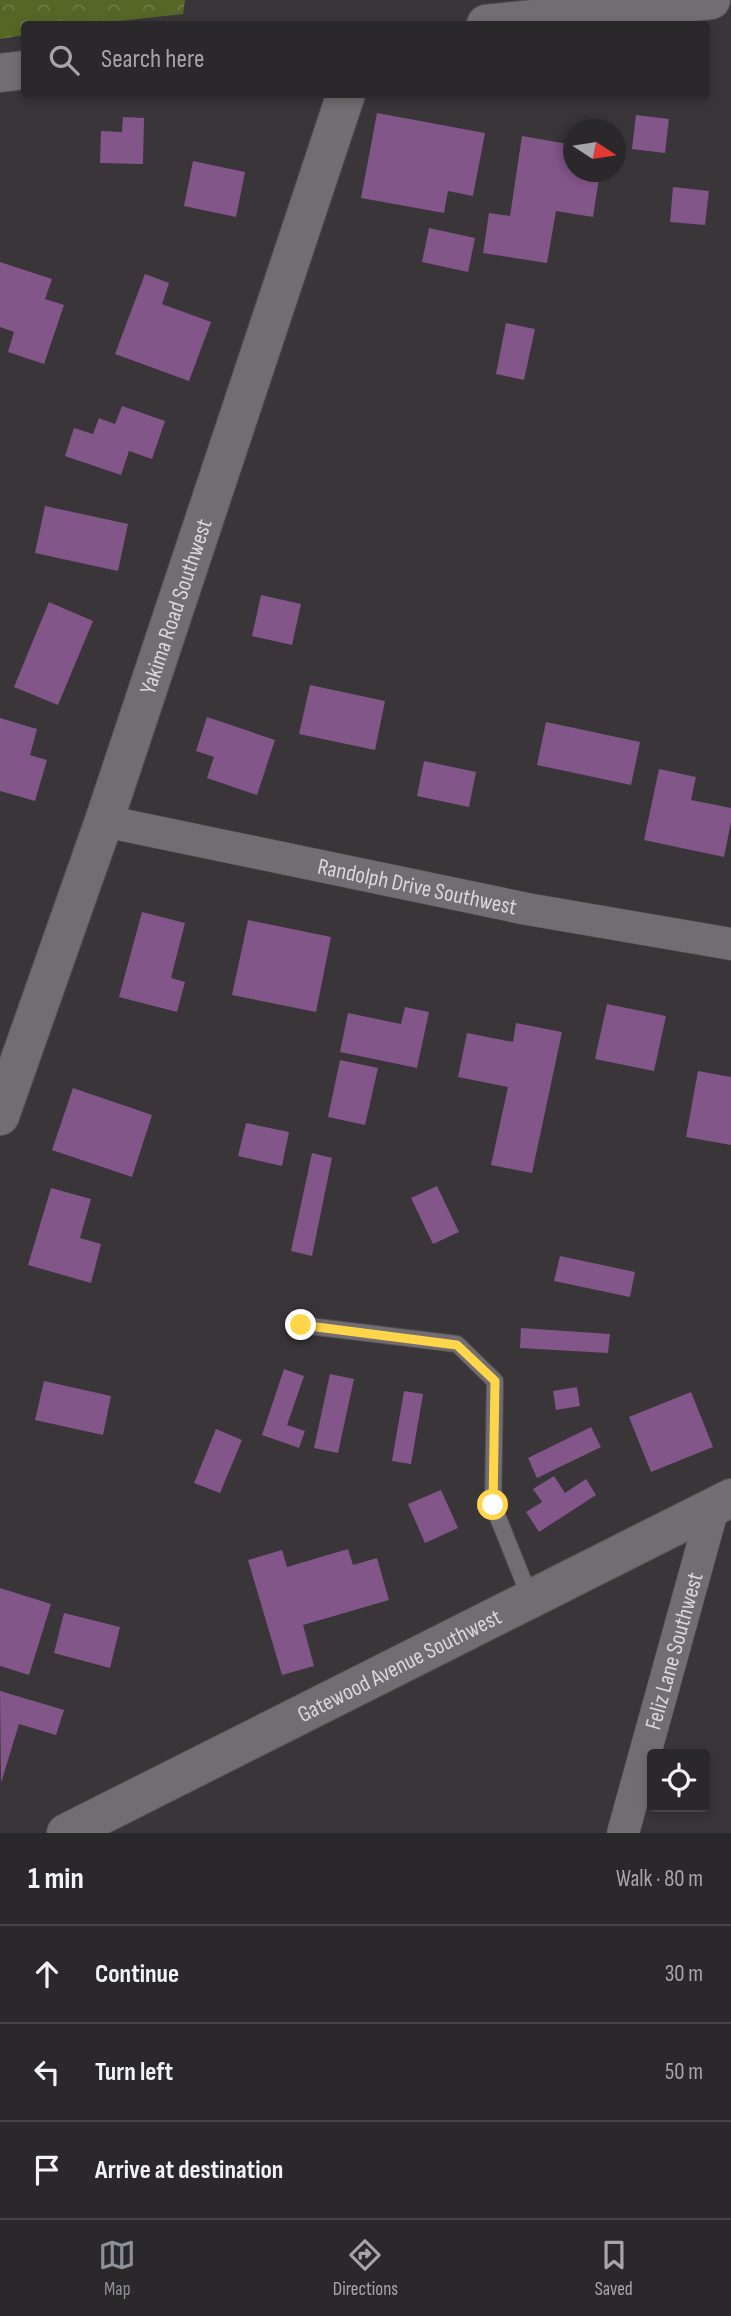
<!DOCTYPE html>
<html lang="en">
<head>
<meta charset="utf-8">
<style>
  body { margin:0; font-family:"Sofia Sans Condensed",sans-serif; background:#333033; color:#f1f3f6 }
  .controls { position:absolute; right:21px; bottom:21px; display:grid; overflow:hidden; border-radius:7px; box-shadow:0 4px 10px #0003 }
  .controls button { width:63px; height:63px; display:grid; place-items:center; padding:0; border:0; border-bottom:2px solid #474447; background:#2b282b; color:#f1f3f6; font:35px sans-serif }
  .compass { position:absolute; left:563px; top:119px; width:63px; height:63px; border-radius:50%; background:#2b282b; box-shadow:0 4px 10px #0003; rotate:102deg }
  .stop { position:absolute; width:21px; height:21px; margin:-16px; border:5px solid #ffd54a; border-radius:50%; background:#fff }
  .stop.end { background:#ffd54a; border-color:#fff; box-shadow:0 2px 7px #0008 }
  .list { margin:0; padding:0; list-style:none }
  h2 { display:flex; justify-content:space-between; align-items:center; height:91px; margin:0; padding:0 28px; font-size:30px }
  h2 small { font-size:23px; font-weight:400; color:#a6a6a9 }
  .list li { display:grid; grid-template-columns:46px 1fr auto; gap:21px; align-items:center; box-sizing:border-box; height:98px; padding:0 28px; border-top:2px solid #474447 }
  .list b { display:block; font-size:26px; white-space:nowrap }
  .list em { font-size:23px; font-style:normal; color:#a6a6a9 }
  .icon { flex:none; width:38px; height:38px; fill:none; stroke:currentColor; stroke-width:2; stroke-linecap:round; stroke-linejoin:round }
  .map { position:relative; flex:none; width:731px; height:1833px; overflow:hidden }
  .search { position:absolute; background:#2b282b; box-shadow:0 4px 10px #0003; left:21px; right:21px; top:21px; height:77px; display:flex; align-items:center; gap:18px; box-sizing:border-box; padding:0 24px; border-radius:7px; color:#a6a6a9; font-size:26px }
  .sheet { height:385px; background:#2b282b }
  nav { display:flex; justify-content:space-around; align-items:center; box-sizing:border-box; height:98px; border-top:2px solid #474447; background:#2b282b; font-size:19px; color:#a6a6a9 }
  nav a { display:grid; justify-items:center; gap:4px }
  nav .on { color:#8c9099 }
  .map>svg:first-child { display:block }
  .park { fill:url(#park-crowns) }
  .building { fill:#835689 }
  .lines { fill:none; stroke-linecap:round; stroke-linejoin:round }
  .lane-casing { stroke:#545155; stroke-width:18 }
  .street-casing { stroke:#545155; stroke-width:33 }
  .secondary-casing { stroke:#545155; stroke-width:40 }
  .lane { stroke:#716d72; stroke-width:16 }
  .street { stroke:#716d72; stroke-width:32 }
  .secondary { stroke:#716d72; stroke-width:38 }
  .route { stroke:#ffd54a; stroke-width:9 }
  .labels { text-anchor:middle; stroke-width:5; stroke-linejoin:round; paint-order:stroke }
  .street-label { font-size:23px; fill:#dad8db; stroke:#1f1d1f }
</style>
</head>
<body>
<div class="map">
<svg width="731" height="1833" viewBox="0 0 731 1833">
  <defs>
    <pattern id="park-crowns" width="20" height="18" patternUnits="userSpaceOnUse" patternTransform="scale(1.75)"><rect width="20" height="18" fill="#556626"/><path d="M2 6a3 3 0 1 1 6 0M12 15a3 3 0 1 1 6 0" fill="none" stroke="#6d7b45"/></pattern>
  </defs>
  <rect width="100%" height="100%" fill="#393539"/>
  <!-- park -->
  <polygon class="park" points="0,0 185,0 183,14 92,24 24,24 24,35 0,39"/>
  <!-- building -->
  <g class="building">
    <polygon points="377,113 485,133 473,196 448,191 444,213 361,198"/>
    <polygon points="636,115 669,119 665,153 632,149"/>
    <polygon points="123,117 144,118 143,164 100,163 101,131 122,132"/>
    <polygon points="522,136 574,145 574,172 600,172 593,217 556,211 547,263 483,253 489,213 510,216"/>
    <polygon points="193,161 245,172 236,217 184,206"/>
    <polygon points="673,187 709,191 705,225 670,222"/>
    <polygon points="429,228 475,238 468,272 422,262"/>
    <polygon points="0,262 52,279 45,299 64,305 44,364 8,352 14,332 0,327"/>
    <polygon points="145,274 169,283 162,304 211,322 189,381 115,354"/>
    <polygon points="506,323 535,329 524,380 496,374"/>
    <polygon points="122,406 165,421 152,459 129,451 121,475 65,456 74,428 93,434 99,418 115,424"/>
    <polygon points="45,506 128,524 118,571 35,553"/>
    <polygon points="261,595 301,604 292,645 252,636"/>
    <polygon points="49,602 93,621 58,705 14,687"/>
    <polygon points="310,685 385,701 375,750 299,734"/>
    <polygon points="207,717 275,740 257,795 207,778 214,757 196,751"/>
    <polygon points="0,718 37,729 30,755 47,760 35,801 0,791"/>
    <polygon points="546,722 640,742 631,785 537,765"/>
    <polygon points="424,761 476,772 469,807 417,796"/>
    <polygon points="659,769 696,777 691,800 731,808 731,822 724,857 644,840"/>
    <polygon points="142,912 185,923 171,978 185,982 177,1012 119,997"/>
    <polygon points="248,920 331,937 316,1012 232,995"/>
    <polygon points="607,1004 666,1016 654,1071 595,1059"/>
    <polygon points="405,1007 429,1012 417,1068 340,1052 348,1013 401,1024"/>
    <polygon points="516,1023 562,1032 532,1173 491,1165 508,1087 458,1077 467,1033 513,1042"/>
    <polygon points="340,1060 378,1068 365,1125 328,1117"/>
    <polygon points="698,1071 731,1077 731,1145 686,1137"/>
    <polygon points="73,1088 152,1115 132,1177 52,1150"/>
    <polygon points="246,1123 289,1132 282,1166 238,1156"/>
    <polygon points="312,1153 332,1158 312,1256 291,1251"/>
    <polygon points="437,1186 459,1232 433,1244 411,1198"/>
    <polygon points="51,1188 91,1199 80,1238 101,1244 91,1283 28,1265"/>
    <polygon points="560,1256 635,1272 630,1297 554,1281"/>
    <polygon points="521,1328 610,1334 608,1353 520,1348"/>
    <polygon points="284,1369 304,1376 287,1425 305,1431 299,1448 262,1435"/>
    <polygon points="330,1374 354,1379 338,1453 314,1448"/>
    <polygon points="44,1381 111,1396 103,1435 35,1420"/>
    <polygon points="577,1387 580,1406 556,1410 553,1391"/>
    <polygon points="404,1391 423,1394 411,1464 392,1461"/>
    <polygon points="691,1392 713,1447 651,1472 629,1417"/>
    <polygon points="591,1427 601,1447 537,1478 528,1458"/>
    <polygon points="216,1429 242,1440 220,1493 194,1483"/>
    <polygon points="554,1476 565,1493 586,1479 596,1495 539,1532 526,1512 542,1502 533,1489"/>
    <polygon points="441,1490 458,1528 425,1543 408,1504"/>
    <polygon points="348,1549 353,1565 377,1558 389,1600 303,1625 314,1666 282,1675 248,1560 282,1550 287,1567"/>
    <polygon points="0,1588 51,1604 29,1675 0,1666"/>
    <polygon points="64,1613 120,1627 110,1668 54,1653"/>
    <polygon points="0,1691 64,1710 56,1735 19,1724 1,1783"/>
  </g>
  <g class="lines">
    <defs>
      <polyline id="lane" points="301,1325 457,1344 495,1381 493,1505 531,1600"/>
      <g id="street">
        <path id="s1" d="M104 821 527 909 731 944"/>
        <path id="s2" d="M623 1833 713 1508"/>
      </g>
      <g id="secondary">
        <polyline points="486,24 711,0"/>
        <polyline points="0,73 24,70"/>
        <path id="s3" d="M0 1116 104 821 346 94"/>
        <path id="s4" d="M66 1833 731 1498"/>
      </g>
    </defs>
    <!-- lane casing -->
    <use href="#lane" class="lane-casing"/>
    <!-- street casing -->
    <use href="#street" class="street-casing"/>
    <!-- secondary casing -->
    <use href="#secondary" class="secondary-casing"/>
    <!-- lane -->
    <use href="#lane" class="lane"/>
    <!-- street -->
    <use href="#street" class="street"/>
    <!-- secondary -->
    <use href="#secondary" class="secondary"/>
  </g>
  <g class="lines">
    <!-- route -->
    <polyline class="route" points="301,1325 457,1345 495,1381 493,1505"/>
  </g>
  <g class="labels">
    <!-- street labels -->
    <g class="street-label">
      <text dy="8" stroke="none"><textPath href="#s3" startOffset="539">Yakima Road Southwest</textPath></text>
      <text dy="8" stroke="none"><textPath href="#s1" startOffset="320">Randolph Drive Southwest</textPath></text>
      <text dy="8" stroke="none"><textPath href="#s2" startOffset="189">Feliz Lane Southwest</textPath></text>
      <text dy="8" stroke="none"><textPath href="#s4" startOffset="373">Gatewood Avenue Southwest</textPath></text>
    </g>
  </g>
</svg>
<div class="controls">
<button><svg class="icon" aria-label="locate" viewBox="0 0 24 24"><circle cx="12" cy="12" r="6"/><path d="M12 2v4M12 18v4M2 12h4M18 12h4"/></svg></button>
</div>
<svg class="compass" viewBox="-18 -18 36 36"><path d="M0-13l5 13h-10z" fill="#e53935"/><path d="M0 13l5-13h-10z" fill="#a6a6a9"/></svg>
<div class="stop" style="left:493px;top:1505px"></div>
<div class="stop end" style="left:301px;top:1325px"></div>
<div class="search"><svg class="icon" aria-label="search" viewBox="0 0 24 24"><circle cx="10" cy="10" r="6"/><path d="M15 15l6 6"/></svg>Search here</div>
</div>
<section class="sheet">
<h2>1 min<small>Walk · 80 m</small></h2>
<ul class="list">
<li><svg class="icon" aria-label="ahead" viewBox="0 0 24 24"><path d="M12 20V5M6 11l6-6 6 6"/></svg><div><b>Continue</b></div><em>30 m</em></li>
<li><svg class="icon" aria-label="left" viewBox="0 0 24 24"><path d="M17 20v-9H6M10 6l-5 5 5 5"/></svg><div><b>Turn left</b></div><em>50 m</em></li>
<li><svg class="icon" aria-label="arrive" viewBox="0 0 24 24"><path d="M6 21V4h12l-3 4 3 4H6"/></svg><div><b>Arrive at destination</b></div></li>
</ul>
</section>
<nav>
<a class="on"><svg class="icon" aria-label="map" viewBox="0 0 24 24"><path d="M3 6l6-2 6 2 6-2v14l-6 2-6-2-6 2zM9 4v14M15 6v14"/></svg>Map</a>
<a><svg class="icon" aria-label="directions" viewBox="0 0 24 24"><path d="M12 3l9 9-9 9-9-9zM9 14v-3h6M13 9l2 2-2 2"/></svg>Directions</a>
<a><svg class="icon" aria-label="saved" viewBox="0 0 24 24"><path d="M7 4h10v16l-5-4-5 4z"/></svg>Saved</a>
</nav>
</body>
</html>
